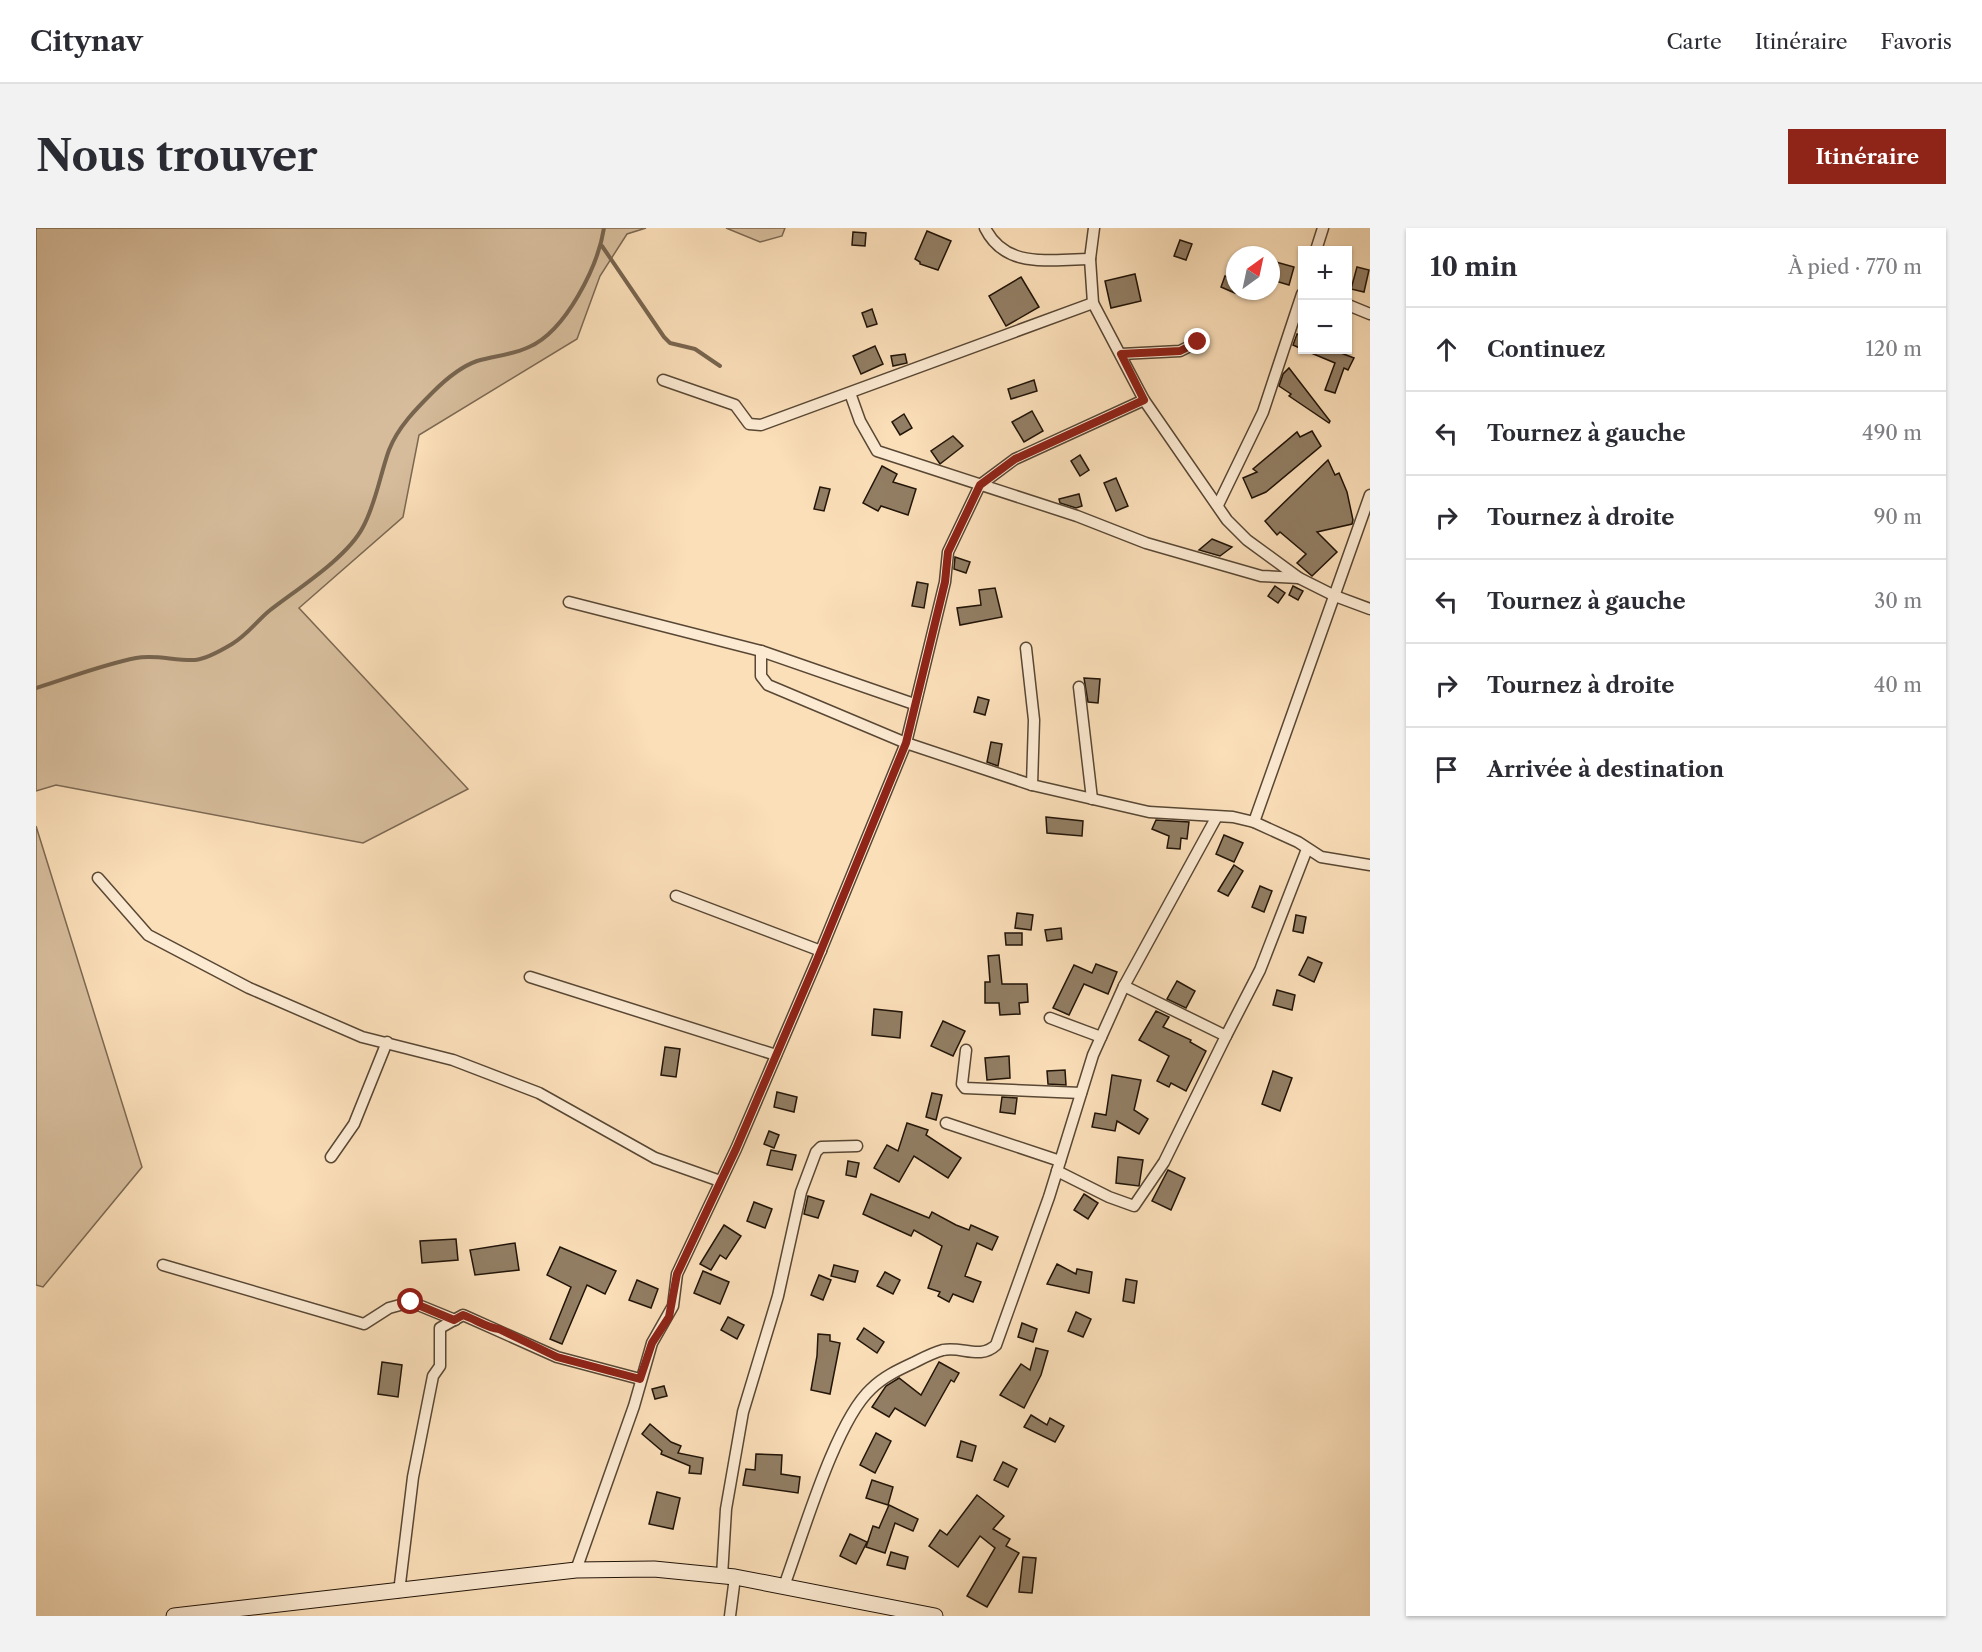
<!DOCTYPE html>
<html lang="fr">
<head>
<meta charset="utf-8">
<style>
  body { margin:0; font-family:"Libre Caslon Text",serif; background:#f2f2f3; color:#2b2b33 }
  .controls { position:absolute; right:18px; top:18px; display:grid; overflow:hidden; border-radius:0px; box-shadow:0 2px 4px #0004 }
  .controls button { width:54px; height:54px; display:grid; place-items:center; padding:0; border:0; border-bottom:2px solid #e1e1e2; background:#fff; color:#2b2b33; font:30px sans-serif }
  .compass { position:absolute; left:1190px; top:18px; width:54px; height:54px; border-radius:50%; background:#fff; box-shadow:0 2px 4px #0004; rotate:33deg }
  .stop { position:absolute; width:18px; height:18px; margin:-14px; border:4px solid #8f2418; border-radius:50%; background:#fff }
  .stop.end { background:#8f2418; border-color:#fff; box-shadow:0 2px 6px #0008 }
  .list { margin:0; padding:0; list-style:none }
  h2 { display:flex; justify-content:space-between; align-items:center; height:78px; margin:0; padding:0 24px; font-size:26px }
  h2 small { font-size:20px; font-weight:400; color:#7c7c81 }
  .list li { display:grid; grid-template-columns:39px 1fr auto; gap:18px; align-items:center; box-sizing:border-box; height:84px; padding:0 24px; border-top:2px solid #e1e1e2 }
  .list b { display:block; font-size:22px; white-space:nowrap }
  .list em { font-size:20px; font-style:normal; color:#7c7c81 }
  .icon { flex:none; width:33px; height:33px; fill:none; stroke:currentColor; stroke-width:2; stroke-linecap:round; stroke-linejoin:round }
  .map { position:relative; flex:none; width:1334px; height:1388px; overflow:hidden; border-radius:0px }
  header { display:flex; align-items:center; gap:36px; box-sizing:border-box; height:84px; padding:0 30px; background:#fff; border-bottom:2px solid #e1e1e2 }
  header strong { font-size:28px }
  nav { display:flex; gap:33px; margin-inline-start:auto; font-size:21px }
  .intro { display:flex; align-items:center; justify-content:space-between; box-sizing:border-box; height:144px; padding:0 36px }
  h1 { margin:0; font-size:42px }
  .button { padding:15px 27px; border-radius:0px; background:#8f2418; color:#fff; font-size:21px; font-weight:700 }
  main { display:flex; gap:36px; padding:0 36px }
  aside { flex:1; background:#fff; border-radius:0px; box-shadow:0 2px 4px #0004 }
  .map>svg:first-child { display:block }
  .green { fill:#d6bc9b; stroke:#7c6852; stroke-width:1.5 }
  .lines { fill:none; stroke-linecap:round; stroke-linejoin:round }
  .stream { stroke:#77644e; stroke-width:4 }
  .building { fill:#927e64; stroke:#211408; stroke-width:1.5 }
  .street-casing { stroke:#584734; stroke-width:13 }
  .secondary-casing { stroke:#211408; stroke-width:17 }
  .street { stroke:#fcead2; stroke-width:10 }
  .secondary { stroke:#fcead2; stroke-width:15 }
  .route { stroke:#8f2418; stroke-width:8 }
</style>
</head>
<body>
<header>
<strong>Citynav</strong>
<nav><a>Carte</a><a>Itinéraire</a><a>Favoris</a></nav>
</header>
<div class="intro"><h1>Nous trouver</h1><a class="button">Itinéraire</a></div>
<main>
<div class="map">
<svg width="1334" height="1388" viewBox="0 0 1334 1388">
  <rect width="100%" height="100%" fill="#fbdfb9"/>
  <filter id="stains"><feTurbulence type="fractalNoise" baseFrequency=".00333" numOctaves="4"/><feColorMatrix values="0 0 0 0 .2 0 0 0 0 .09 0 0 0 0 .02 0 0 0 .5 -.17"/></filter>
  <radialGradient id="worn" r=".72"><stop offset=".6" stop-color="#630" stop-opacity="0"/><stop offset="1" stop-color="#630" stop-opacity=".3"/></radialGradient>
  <!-- green -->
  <g class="green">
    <polygon points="0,0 610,0 591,6 564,48 541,111 383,207 367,289 263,380 432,561 327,615 20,557 0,563"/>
    <polygon points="690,0 749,0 746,8 724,14"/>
    <polygon points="0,598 106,939 7,1059 0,1057"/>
  </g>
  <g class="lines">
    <!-- stream -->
    <g class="stream">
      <polyline points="566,18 628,109 634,115 659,121 684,138"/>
      <path d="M0 460C33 450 65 437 100 430 119 426 139 433 159 432 170 431 186 422 196 416 211 407 220 394 233 383 261 361 311 330 327 299 340 275 344 247 353 222 362 199 380 181 397 164 409 152 424 139 441 133 458 128 476 127 493 119 530 103 562 38 568 0"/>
    </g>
  </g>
  <!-- building -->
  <g class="building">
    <polygon points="891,3 915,13 902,42 884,36 884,34 879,31"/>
    <polygon points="817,4 830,5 829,18 816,17"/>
    <polygon points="1144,12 1156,16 1150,32 1138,28"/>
    <polygon points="1240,34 1258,39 1253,57 1236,52"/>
    <polygon points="1321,39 1333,42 1328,64 1315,61"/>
    <polygon points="1099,46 1105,73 1075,80 1069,53"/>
    <polygon points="1189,48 1199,52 1199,65 1185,59"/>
    <polygon points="985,49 1003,79 970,98 953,68"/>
    <polygon points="836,81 841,96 831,99 826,85"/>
    <polygon points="1261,106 1266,109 1266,121 1257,117"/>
    <polygon points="839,118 847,136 825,146 817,128"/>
    <polygon points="1268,122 1297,122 1318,130 1312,142 1308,140 1299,165 1289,162 1299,135"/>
    <polygon points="869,126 871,135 857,138 855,128"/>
    <polygon points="1253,140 1294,193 1293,195 1253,168 1255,166 1243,158 1247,146"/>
    <polygon points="998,152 1001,163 975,171 972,161"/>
    <polygon points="996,183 1007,203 988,214 976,194"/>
    <polygon points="868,186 876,200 864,207 856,194"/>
    <polygon points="1276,203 1285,218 1230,264 1216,270 1207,250 1221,244 1217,241 1261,204 1264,209"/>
    <polygon points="917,208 927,218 904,236 895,223"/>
    <polygon points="1044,227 1053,242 1044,248 1035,233"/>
    <polygon points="1292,232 1299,247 1303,245 1311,264 1317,292 1316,296 1281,304 1301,324 1276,348 1261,335 1270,326 1244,304 1241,307 1229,293"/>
    <polygon points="846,238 861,246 857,254 880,261 872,287 845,278 842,283 827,275"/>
    <polygon points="1080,250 1092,278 1080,283 1068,255"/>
    <polygon points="784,259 794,261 788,283 778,281"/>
    <polygon points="1043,266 1046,278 1040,280 1024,275 1023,271"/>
    <polygon points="1176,311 1196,319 1184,328 1163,322"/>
    <polygon points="919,329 934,334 930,345 918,341"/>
    <polygon points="881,354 892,356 888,380 876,378"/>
    <polygon points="1239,358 1249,365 1242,375 1232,368"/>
    <polygon points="1257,358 1267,363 1262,372 1253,367"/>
    <polygon points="959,360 966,389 924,397 921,380 945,377 943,362"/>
    <polygon points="1048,450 1064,451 1062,475 1052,474"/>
    <polygon points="942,469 953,472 949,487 938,484"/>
    <polygon points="955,514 966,516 962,538 951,534"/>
    <polygon points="1010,589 1047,593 1046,608 1011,605"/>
    <polygon points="1120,592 1153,594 1151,611 1145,610 1144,621 1131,620 1133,608 1116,601"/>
    <polygon points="1188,607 1207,615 1198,634 1180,626"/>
    <polygon points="1198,637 1207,643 1192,668 1182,663"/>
    <polygon points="1224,658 1236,663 1228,684 1216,679"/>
    <polygon points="981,685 997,687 995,702 979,700"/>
    <polygon points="1260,687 1270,689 1267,705 1257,703"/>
    <polygon points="1025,700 1026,711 1011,713 1009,702"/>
    <polygon points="969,705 986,705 986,717 970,717"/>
    <polygon points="963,727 966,756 991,756 992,774 983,775 984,786 964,787 963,775 949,775 949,754 954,754 952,728"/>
    <polygon points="1272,729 1286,735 1278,754 1263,747"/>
    <polygon points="1060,736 1081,744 1072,766 1048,756 1033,787 1017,780 1038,737 1056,745"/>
    <polygon points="1141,753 1159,763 1150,780 1131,771"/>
    <polygon points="1241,762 1259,767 1256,782 1237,777"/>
    <polygon points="838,781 866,784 864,810 836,807"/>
    <polygon points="1120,783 1133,789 1127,799 1155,812 1154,814 1170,823 1150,863 1135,855 1133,859 1121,853 1133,828 1103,812"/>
    <polygon points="907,793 929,803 917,828 895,818"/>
    <polygon points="629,819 644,821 640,849 625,847"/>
    <polygon points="973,828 974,850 951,852 949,830"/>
    <polygon points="1029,842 1030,857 1012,856 1011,843"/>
    <polygon points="1237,843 1256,850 1244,883 1226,876"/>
    <polygon points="1076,847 1105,852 1098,882 1112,891 1103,906 1081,893 1079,903 1056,899 1059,885 1070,887"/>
    <polygon points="741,864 761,869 758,884 738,879"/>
    <polygon points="896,865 906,867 900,892 890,889"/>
    <polygon points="966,869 981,870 979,886 964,884"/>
    <polygon points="871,895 892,902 890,907 925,930 912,950 878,928 863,954 838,940 851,917 862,923"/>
    <polygon points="733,903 743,907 738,920 728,916"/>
    <polygon points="735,922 760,927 756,942 731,937"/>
    <polygon points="1082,929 1107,932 1103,958 1080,955"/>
    <polygon points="812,933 823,935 820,949 810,947"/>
    <polygon points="1132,942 1149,950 1135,982 1116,973"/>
    <polygon points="835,966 893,990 896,984 920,997 933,1002 935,997 962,1009 956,1022 941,1015 929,1048 945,1054 937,1074 917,1066 913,1074 902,1068 904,1064 892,1060 906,1018 878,1002 875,1008 827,986"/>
    <polygon points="1048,966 1062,975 1052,991 1038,982"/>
    <polygon points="772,968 788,973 782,990 768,986"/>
    <polygon points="718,974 736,981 729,1000 711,993"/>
    <polygon points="688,997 705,1008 690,1031 684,1027 675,1042 664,1036"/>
    <polygon points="420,1011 422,1032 386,1035 384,1013"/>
    <polygon points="479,1015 483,1042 439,1047 434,1022"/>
    <polygon points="524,1019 580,1043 569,1066 551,1057 526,1116 514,1111 535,1059 511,1047"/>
    <polygon points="1021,1036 1040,1046 1041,1041 1056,1044 1053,1065 1011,1056"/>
    <polygon points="798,1037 822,1043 819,1054 795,1048"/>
    <polygon points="667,1043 693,1054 684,1076 658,1065"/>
    <polygon points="849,1044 864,1052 857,1066 841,1058"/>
    <polygon points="783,1047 795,1052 787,1072 775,1067"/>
    <polygon points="1090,1051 1101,1053 1098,1075 1087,1073"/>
    <polygon points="601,1052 622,1061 615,1080 593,1072"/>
    <polygon points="1040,1084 1055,1091 1047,1109 1032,1103"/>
    <polygon points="692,1089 708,1097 701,1111 685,1102"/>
    <polygon points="986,1095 1001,1101 997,1114 982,1109"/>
    <polygon points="828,1100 848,1114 841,1125 821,1111"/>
    <polygon points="782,1106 794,1107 794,1113 804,1115 794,1166 775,1162 781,1128"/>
    <polygon points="1000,1120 1012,1123 1005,1147 988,1180 964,1167 985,1136 994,1142"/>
    <polygon points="346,1134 366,1137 362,1169 342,1166"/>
    <polygon points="903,1134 923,1145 918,1154 915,1152 889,1198 859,1180 853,1189 836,1179 850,1158 863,1150 885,1167"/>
    <polygon points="628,1158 631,1168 619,1171 616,1161"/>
    <polygon points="995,1187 1011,1197 1014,1190 1028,1198 1019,1214 988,1199"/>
    <polygon points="614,1196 635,1214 645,1218 642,1225 667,1230 665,1246 653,1245 654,1238 625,1226 626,1223 606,1206"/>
    <polygon points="840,1205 855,1213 839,1245 824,1237"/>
    <polygon points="925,1213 940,1218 936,1233 921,1229"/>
    <polygon points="720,1226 746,1227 745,1246 764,1249 762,1265 707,1257 710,1241 719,1242"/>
    <polygon points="967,1234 981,1241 972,1259 958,1252"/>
    <polygon points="836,1252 857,1259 852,1277 830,1270"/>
    <polygon points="621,1264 644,1270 637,1301 613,1296"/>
    <polygon points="941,1267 968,1288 957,1301 974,1311 970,1318 983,1325 951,1379 931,1368 959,1320 944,1308 922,1339 893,1318 904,1302 911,1307"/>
    <polygon points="853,1277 882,1291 877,1303 859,1295 849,1325 830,1319 837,1298 843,1300"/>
    <polygon points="814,1306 831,1314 820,1336 804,1328"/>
    <polygon points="855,1324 872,1329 869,1341 851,1337"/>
    <polygon points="987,1329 1000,1330 996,1365 983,1364"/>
  </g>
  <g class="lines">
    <defs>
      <g id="street">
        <path d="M949 0C970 42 1014 31 1054 31"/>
        <polyline points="1058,0 1054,31 1057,75 1108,172 1191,292 1211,312 1263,350 1299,368 1334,381"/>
        <polyline points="1280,22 1287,0"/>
        <polyline points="1312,77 1334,86"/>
        <polyline points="1085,126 1144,123 1162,114"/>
        <polyline points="627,152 699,177 713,196 725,197 1057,75"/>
        <polyline points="814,165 824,193 841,223 1041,288 1110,315 1225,348 1263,350"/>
        <polyline points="1182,277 1227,184 1266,66"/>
        <polyline points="533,374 725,423 878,476"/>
        <polyline points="990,420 998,492 996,557"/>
        <polyline points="725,423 725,448 732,457 870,515 996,557 1113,584 1197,589 1218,594 1334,267"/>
        <polyline points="1043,459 1056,571"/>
        <polyline points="1218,594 1262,614 1285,629 1334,637"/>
        <polyline points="62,650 112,707 213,760 326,809 417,832 503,865 619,930 684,953"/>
        <polyline points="640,668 785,723"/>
        <polyline points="494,749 740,827"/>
        <polyline points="1014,790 1065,809"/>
        <polyline points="1190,808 1224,742 1271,621"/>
        <polyline points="930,822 926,856 929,860 1045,865"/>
        <polyline points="910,895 1024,933"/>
        <polyline points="295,929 318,896 351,814"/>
        <polyline points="1021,943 1073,969 1098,978 1128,934 1190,808 1088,758"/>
        <polyline points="127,1037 328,1096 353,1080 375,1074 419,1092"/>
        <polyline points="540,1342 598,1178 616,1115 637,1078 641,1046 700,921 781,732 870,515 909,354 912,324 944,257 979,231 1108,172"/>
        <polyline points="686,1348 690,1281 707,1184 742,1068 765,964 780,924 785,919 821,918"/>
        <path d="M748 1358C766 1310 799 1194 835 1161 847 1149 862 1142 877 1135 887 1130 896 1125 907 1122 926 1118 944 1132 960 1117L1013 969 1057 827 1088 758 1180 590"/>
        <polyline points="363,1364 377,1249 397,1148 404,1138 404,1100 427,1087 521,1129 604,1151"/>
        <polyline points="694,1388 699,1349"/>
      </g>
      <polyline id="secondary" points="138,1388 540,1342 618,1341 699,1349 899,1388"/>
    </defs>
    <!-- street casing -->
    <use href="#street" class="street-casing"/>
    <!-- secondary casing -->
    <use href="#secondary" class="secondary-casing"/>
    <!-- street -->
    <use href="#street" class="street"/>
    <!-- secondary -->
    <use href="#secondary" class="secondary"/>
  </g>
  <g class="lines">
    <!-- route -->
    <path class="route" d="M375 1074 418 1092 427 1087C439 1091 451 1100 463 1101L521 1129 604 1151 616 1115 633 1089 641 1046 700 921 781 732 870 515 909 354 912 324 944 257 979 231 1108 172 1085 126 1144 123 1162 114"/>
  </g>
  <rect width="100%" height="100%" filter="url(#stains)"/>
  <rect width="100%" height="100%" fill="url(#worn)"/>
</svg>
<div class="controls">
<button>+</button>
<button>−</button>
</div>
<svg class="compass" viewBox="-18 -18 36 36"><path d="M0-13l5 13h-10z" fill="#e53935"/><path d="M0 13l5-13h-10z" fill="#7c7c81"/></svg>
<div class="stop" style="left:375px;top:1074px"></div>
<div class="stop end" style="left:1162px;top:114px"></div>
</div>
<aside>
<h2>10 min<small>À pied · 770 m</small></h2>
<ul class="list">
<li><svg class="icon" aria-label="ahead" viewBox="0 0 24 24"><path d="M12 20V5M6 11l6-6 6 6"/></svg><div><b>Continuez</b></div><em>120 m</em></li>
<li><svg class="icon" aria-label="left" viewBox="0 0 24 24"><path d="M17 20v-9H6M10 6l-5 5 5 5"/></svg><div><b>Tournez à gauche</b></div><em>490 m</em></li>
<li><svg class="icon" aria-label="right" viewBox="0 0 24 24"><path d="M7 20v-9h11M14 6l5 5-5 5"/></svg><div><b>Tournez à droite</b></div><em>90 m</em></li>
<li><svg class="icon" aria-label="left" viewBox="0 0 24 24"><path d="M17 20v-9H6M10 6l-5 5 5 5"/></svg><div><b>Tournez à gauche</b></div><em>30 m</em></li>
<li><svg class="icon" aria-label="right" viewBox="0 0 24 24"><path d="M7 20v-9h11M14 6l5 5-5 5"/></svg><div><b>Tournez à droite</b></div><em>40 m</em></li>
<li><svg class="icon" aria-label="arrive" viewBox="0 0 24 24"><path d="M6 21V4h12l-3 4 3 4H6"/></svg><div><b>Arrivée à destination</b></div></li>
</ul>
</aside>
</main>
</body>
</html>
